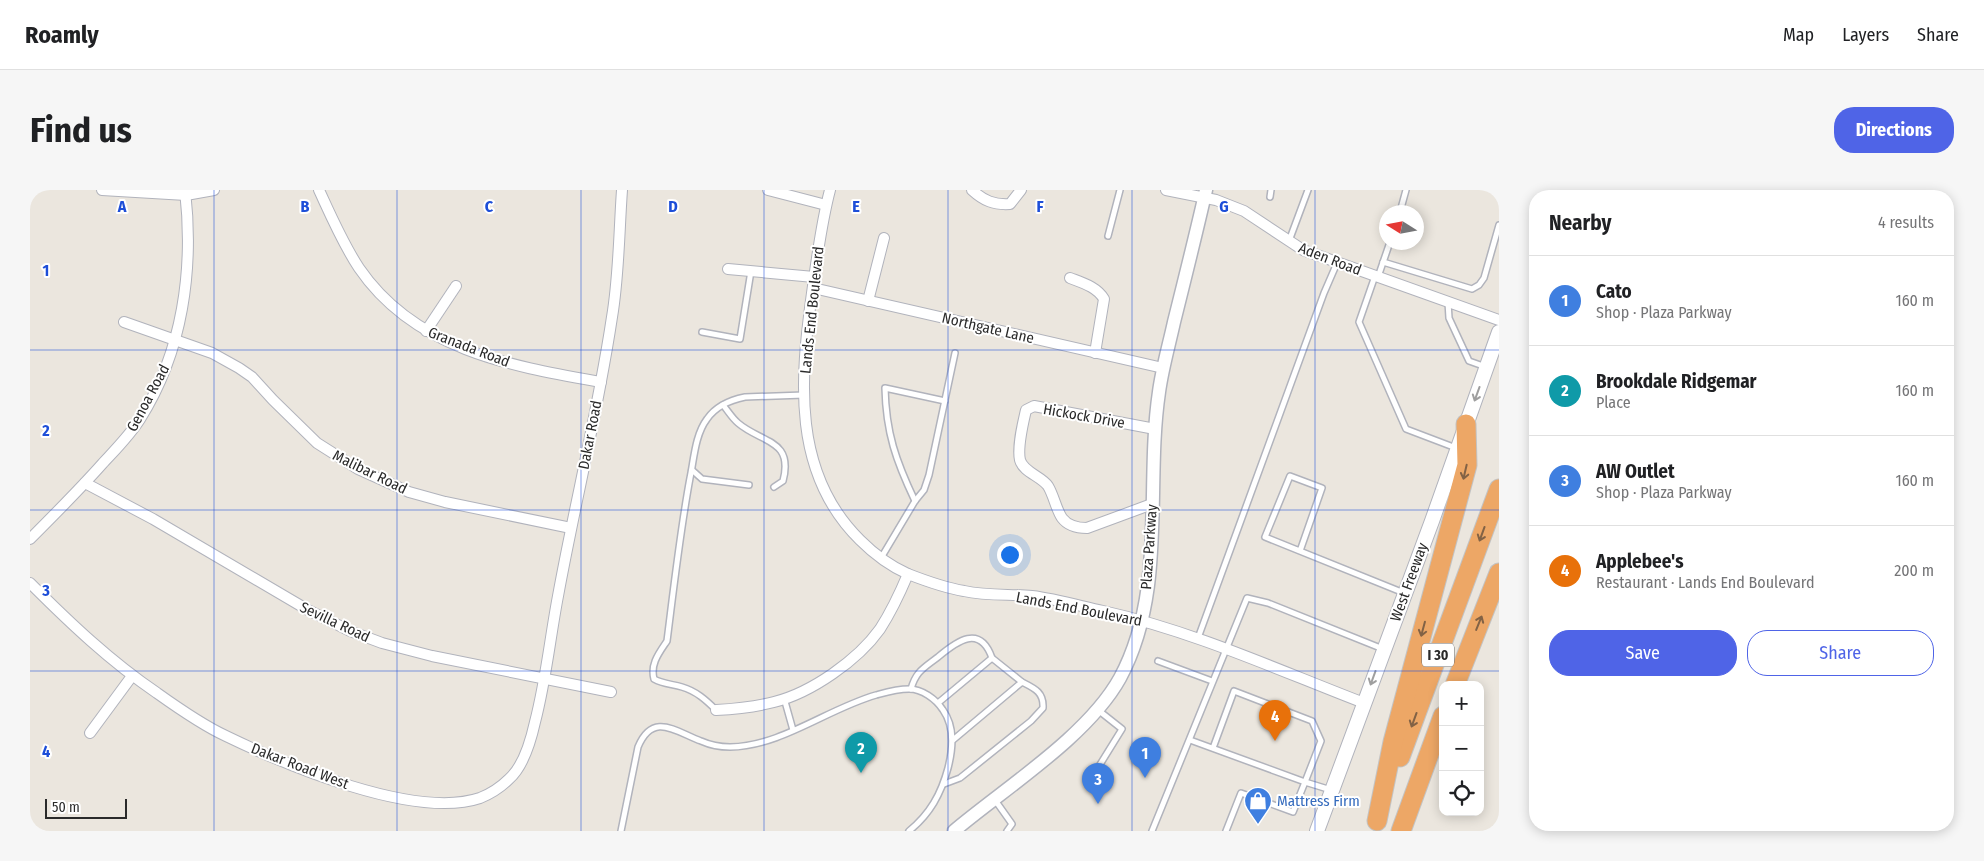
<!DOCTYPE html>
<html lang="en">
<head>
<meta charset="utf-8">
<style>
  body { margin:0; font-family:"Fira Sans Condensed",sans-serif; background:#f6f6f6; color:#202124 }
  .controls { position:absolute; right:15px; bottom:15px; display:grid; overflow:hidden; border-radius:10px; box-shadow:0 2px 12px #0003 }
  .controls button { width:45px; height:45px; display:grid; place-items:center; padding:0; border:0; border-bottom:1px solid #e0e0e0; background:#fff; color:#202124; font:25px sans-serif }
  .compass { position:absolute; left:1349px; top:15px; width:45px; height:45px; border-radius:50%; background:#fff; box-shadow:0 2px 12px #0003; rotate:281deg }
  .scale { position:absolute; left:15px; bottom:12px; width:82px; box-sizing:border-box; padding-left:5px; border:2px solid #2a2a2a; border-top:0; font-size:14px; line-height:18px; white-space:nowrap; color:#2a2a2a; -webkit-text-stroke:4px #fff; paint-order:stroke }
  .you { position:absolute; left:979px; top:364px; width:18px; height:18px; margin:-12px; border:4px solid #fff; border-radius:50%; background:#1a73e8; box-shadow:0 0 0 8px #1a73e833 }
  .badge { display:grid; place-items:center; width:32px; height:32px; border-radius:50%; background:#4f64e7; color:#fff; font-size:16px; font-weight:700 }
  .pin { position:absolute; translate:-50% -41px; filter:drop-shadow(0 1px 2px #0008) }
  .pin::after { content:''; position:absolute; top:26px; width:18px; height:15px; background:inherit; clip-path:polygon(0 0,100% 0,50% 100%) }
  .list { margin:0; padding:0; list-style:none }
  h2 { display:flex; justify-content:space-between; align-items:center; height:65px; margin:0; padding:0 20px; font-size:21px }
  h2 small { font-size:16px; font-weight:400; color:#757577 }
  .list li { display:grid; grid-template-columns:32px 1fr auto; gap:15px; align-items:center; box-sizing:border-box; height:90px; padding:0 20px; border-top:1px solid #e0e0e0 }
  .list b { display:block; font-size:19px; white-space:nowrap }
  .list p { margin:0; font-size:16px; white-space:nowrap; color:#757577 }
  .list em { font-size:16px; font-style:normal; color:#757577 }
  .actions { display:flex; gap:10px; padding:15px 20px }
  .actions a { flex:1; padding:11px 0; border:1px solid #4f64e7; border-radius:20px; text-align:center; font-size:18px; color:#4f64e7 }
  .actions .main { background:#4f64e7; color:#fff }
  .icon { flex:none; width:28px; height:28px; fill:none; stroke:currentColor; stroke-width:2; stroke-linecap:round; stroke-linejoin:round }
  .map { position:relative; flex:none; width:1469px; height:641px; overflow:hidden; border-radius:20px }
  header { display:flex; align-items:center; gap:30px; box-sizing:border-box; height:70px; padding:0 25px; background:#fff; border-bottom:1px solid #e0e0e0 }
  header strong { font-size:24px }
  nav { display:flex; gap:28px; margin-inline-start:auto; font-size:18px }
  .intro { display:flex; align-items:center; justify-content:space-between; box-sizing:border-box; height:120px; padding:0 30px }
  h1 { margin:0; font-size:35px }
  .button { padding:12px 22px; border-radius:20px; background:#4f64e7; color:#fff; font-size:18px; font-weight:700 }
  main { display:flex; gap:30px; padding:0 30px }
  aside { flex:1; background:#fff; border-radius:20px; box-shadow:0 2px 12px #0003 }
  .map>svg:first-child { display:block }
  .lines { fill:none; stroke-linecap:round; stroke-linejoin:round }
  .service-casing { stroke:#b1b3bc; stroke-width:8 }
  .minor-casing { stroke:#b1b3bc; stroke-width:12 }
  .tertiary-casing { stroke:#b1b3bc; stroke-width:15 }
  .secondary-casing { stroke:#b1b3bc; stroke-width:16 }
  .motorway-casing { stroke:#c3c3c3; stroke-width:21 }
  .service { stroke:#fff; stroke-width:5 }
  .minor { stroke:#fff; stroke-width:10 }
  .tertiary { stroke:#fff; stroke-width:12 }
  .secondary { stroke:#fff; stroke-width:14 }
  .motorway { stroke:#eda766; stroke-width:19 }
  .oneway { stroke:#9f9f9f }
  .oneway2 { stroke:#826245 }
  .grid { fill:none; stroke:#1d4ed8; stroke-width:1; stroke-opacity:0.55 }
  .labels { text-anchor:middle; stroke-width:4; stroke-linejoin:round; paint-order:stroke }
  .shield { fill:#fff; stroke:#6a6a6a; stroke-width:1 }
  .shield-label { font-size:14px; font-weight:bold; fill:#2a2a2a }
  .street-label { font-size:15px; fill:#2a2a2a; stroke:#fff }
  .shop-label { font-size:15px; fill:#366cbe; stroke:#fff; text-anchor:start }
  .grid-label { font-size:16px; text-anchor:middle; font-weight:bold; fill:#1d4ed8; stroke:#fff; stroke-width:4; stroke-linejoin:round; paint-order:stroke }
</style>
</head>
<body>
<header>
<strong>Roamly</strong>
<nav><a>Map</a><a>Layers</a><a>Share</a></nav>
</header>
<div class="intro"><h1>Find us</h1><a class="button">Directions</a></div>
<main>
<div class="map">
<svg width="1469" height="641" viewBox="0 0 1469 641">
  <rect width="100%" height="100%" fill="#ebe6de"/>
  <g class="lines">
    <defs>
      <g id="service">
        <polyline points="1240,7 1241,0"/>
        <polyline points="1370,22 1376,0"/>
        <polyline points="1078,46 1090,0"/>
        <polyline points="1259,51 1278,0"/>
        <polyline points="1353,72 1442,99 1449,95 1454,88 1469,35"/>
        <polyline points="1345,86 1329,132 1376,239 1426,258"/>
        <polyline points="1348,87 1360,52"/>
        <polyline points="1418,112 1419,128 1439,171 1456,177"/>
        <polyline points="672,142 710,149 721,81"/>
        <path d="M693 215C698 221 702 228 708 233 731 253 764 249 753 291L744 297"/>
        <polyline points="662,280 672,289 719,295"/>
        <path d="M885 311C866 271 856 243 855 198L915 211"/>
        <polyline points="1270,361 1292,298 1260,286 1235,347 1374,403"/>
        <polyline points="851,368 885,311 894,300 899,285 925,163"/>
        <polyline points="1168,448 1294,103 1307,73"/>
        <polyline points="1128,471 1182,491"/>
        <path d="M881 499C886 481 894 478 908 467 927 451 950 434 962 468"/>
        <polyline points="754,508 763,540"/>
        <polyline points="908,513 962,468 992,492"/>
        <path d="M686 520C676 510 666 501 652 497 642 494 633 494 624 489 620 474 629 463 637 451 644 396 650 342 660 288 664 269 665 245 677 229 686 216 700 210 715 207L774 205"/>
        <polyline points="1160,550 1275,592 1291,551 1282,531 1204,501 1183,558"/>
        <polyline points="1066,581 1092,539 1068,520"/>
        <path d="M914 594 930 588 1001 531 1013 518C1014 502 1004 498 992 492L923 550"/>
        <polyline points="965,610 982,634 977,641"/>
        <path d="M591 641 608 557C623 521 646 542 671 551 680 555 690 557 700 557 752 556 797 519 846 505 857 502 867 499 879 499 892 499 906 509 913 520 925 537 923 558 918 578 911 604 900 624 879 641"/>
        <polyline points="1122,641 1217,408 1238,413 1353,459"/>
        <polyline points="1196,641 1211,603 1263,622 1275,592 1301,600"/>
      </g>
      <g id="minor">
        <polyline points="72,0 156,5 184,0"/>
        <path d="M289 0C301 26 313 54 329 78 385 160 481 176 571 192"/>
        <polyline points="738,0 796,15"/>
        <path d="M800 0C791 34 787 68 782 103 770 190 762 283 830 350 844 364 860 376 878 384 896 391 916 398 934 401 957 406 980 404 1002 406 1026 409 1050 416 1073 421 1163 441 1248 480 1334 513"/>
        <path d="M942 0C954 11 964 15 980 14L991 0"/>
        <polyline points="1136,0 1186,10 1214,21 1273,60 1469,130"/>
        <polyline points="698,79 784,87"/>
        <path d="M1040 88C1053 93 1067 97 1074 109L1065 163"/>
        <polyline points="783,98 1133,178"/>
        <polyline points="838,111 854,48"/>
        <polyline points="94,132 182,163 209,178 222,187 243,210 287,253 328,279 379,302 415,312 541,338"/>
        <polyline points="396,141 426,96"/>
        <polyline points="55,293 123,329 278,420 320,441 352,453 402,466 581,502"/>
        <path d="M1122 314 1057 338C1047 338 1038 336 1032 328 1026 319 1024 306 1018 296 1011 286 993 282 990 270 987 257 993 233 996 220L1004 216 1125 239"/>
        <path d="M0 349C25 324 50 299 73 273 86 259 100 245 110 229 153 161 164 79 155 0"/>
        <path d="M0 393C40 433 80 471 127 503 148 518 172 535 196 546 256 575 385 630 450 608 460 604 472 596 479 589 494 576 501 550 505 532 516 490 520 448 528 406 545 313 568 221 582 127 589 86 589 42 592 0"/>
        <path d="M686 520C705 519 725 517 744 512 781 503 828 470 850 439 861 422 870 403 878 384"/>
        <polyline points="60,543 102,486"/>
      </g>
      <path id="tertiary" d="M924 641C975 598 1058 546 1090 488 1137 401 1115 296 1129 202 1132 179 1139 155 1144 132 1155 88 1166 44 1176 0"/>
      <polyline id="secondary" points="1287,641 1402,331 1469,142"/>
      <g id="motorway">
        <polyline points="1425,495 1469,383"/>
        <polyline points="1370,567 1469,299"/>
        <polyline points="1347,631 1363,552 1437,275 1436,234"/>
        <polyline points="1371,641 1413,526"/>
      </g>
    </defs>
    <!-- service casing -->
    <use href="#service" class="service-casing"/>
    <!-- minor casing -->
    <use href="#minor" class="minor-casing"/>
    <!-- tertiary casing -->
    <use href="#tertiary" class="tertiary-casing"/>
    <!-- secondary casing -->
    <use href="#secondary" class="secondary-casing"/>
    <!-- motorway casing -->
    <use href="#motorway" class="motorway-casing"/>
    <!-- service -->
    <use href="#service" class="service"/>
    <!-- minor -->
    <use href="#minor" class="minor"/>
    <!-- tertiary -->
    <use href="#tertiary" class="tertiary"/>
    <!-- secondary -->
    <use href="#secondary" class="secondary"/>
    <!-- motorway -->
    <use href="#motorway" class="motorway"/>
  </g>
  <!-- one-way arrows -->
  <defs><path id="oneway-shaft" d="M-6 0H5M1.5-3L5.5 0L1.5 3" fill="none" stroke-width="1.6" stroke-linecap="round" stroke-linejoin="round" transform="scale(1.25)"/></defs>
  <g class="oneway">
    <use href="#oneway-shaft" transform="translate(1447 204) rotate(110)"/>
    <use href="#oneway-shaft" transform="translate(1343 488) rotate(110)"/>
  </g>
  <g class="oneway2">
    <use href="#oneway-shaft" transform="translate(1435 282) rotate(103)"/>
    <use href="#oneway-shaft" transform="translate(1452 344) rotate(110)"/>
    <use href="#oneway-shaft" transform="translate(1449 433) rotate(-68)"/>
    <use href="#oneway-shaft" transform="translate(1393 439) rotate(105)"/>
    <use href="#oneway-shaft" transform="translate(1384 530) rotate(110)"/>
  </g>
  <!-- grid -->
  <path class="grid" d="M184 0V641M367 0V641M551 0V641M734 0V641M918 0V641M1102 0V641M1285 0V641M0 160H1469M0 320H1469M0 481H1469"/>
  <!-- icons -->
  <defs>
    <symbol id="shop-pin" viewBox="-11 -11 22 30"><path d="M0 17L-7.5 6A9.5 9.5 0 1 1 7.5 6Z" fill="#3f7fe0" stroke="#fff"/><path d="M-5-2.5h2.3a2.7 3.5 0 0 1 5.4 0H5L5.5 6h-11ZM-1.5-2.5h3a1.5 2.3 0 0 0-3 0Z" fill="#fff"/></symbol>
  </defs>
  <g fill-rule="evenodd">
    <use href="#shop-pin" x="1212" y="595" width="32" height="43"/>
  </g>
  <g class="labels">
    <!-- shield labels -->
    <rect class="shield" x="1392" y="453.5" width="32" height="23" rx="4"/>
    <g class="shield-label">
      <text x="1408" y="470">I 30</text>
    </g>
    <!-- street labels -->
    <g class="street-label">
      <text transform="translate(1300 69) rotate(21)" y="5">Aden Road</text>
      <text transform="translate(782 120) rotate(-84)" y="5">Lands End Boulevard</text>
      <text transform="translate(958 138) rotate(13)" y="5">Northgate Lane</text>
      <text transform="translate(439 157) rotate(21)" y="5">Granada Road</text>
      <text transform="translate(118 208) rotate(-62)" y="5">Genoa Road</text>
      <text transform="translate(1054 226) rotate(10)" y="5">Hickock Drive</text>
      <text transform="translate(560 245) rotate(-79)" y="5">Dakar Road</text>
      <text transform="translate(340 282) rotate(26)" y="5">Malibar Road</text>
      <text transform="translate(1119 357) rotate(-86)" y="5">Plaza Parkway</text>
      <text transform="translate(1379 392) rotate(-70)" y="5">West Freeway</text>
      <text transform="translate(1049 419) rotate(11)" y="5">Lands End Boulevard</text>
      <text transform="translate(305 432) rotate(25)" y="5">Sevilla Road</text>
      <text transform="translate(270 576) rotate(21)" y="5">Dakar Road West</text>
    </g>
    <!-- shop labels -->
    <g class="shop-label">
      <text x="1247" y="616">Mattress Firm</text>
    </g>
  </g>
  <g class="grid-label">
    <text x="92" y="22">A</text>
    <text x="275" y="22">B</text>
    <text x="459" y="22">C</text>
    <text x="643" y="22">D</text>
    <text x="826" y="22">E</text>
    <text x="1010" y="22">F</text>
    <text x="1194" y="22">G</text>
    <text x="16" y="86">1</text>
    <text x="16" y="246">2</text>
    <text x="16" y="406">3</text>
    <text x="16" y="567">4</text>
  </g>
</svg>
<div class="controls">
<button>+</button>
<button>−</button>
<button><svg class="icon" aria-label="locate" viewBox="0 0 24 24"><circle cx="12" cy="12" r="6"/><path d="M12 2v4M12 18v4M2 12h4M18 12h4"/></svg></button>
</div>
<svg class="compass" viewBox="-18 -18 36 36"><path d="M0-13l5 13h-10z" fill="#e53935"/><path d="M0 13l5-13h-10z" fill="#757577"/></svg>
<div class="scale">50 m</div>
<div class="you"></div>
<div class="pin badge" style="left:1115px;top:588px;background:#3f7fe0">1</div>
<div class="pin badge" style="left:831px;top:583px;background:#0f9aa8">2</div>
<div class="pin badge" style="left:1068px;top:614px;background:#3f7fe0">3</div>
<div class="pin badge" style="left:1245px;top:551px;background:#e8710a">4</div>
</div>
<aside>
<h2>Nearby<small>4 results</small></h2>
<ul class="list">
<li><span class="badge" style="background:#3f7fe0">1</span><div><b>Cato</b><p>Shop · Plaza Parkway</p></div><em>160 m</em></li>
<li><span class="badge" style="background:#0f9aa8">2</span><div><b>Brookdale Ridgemar</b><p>Place</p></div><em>160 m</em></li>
<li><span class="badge" style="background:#3f7fe0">3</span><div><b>AW Outlet</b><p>Shop · Plaza Parkway</p></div><em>160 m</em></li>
<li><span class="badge" style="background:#e8710a">4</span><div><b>Applebee's</b><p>Restaurant · Lands End Boulevard</p></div><em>200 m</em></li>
</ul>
<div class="actions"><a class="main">Save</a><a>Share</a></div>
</aside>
</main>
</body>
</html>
